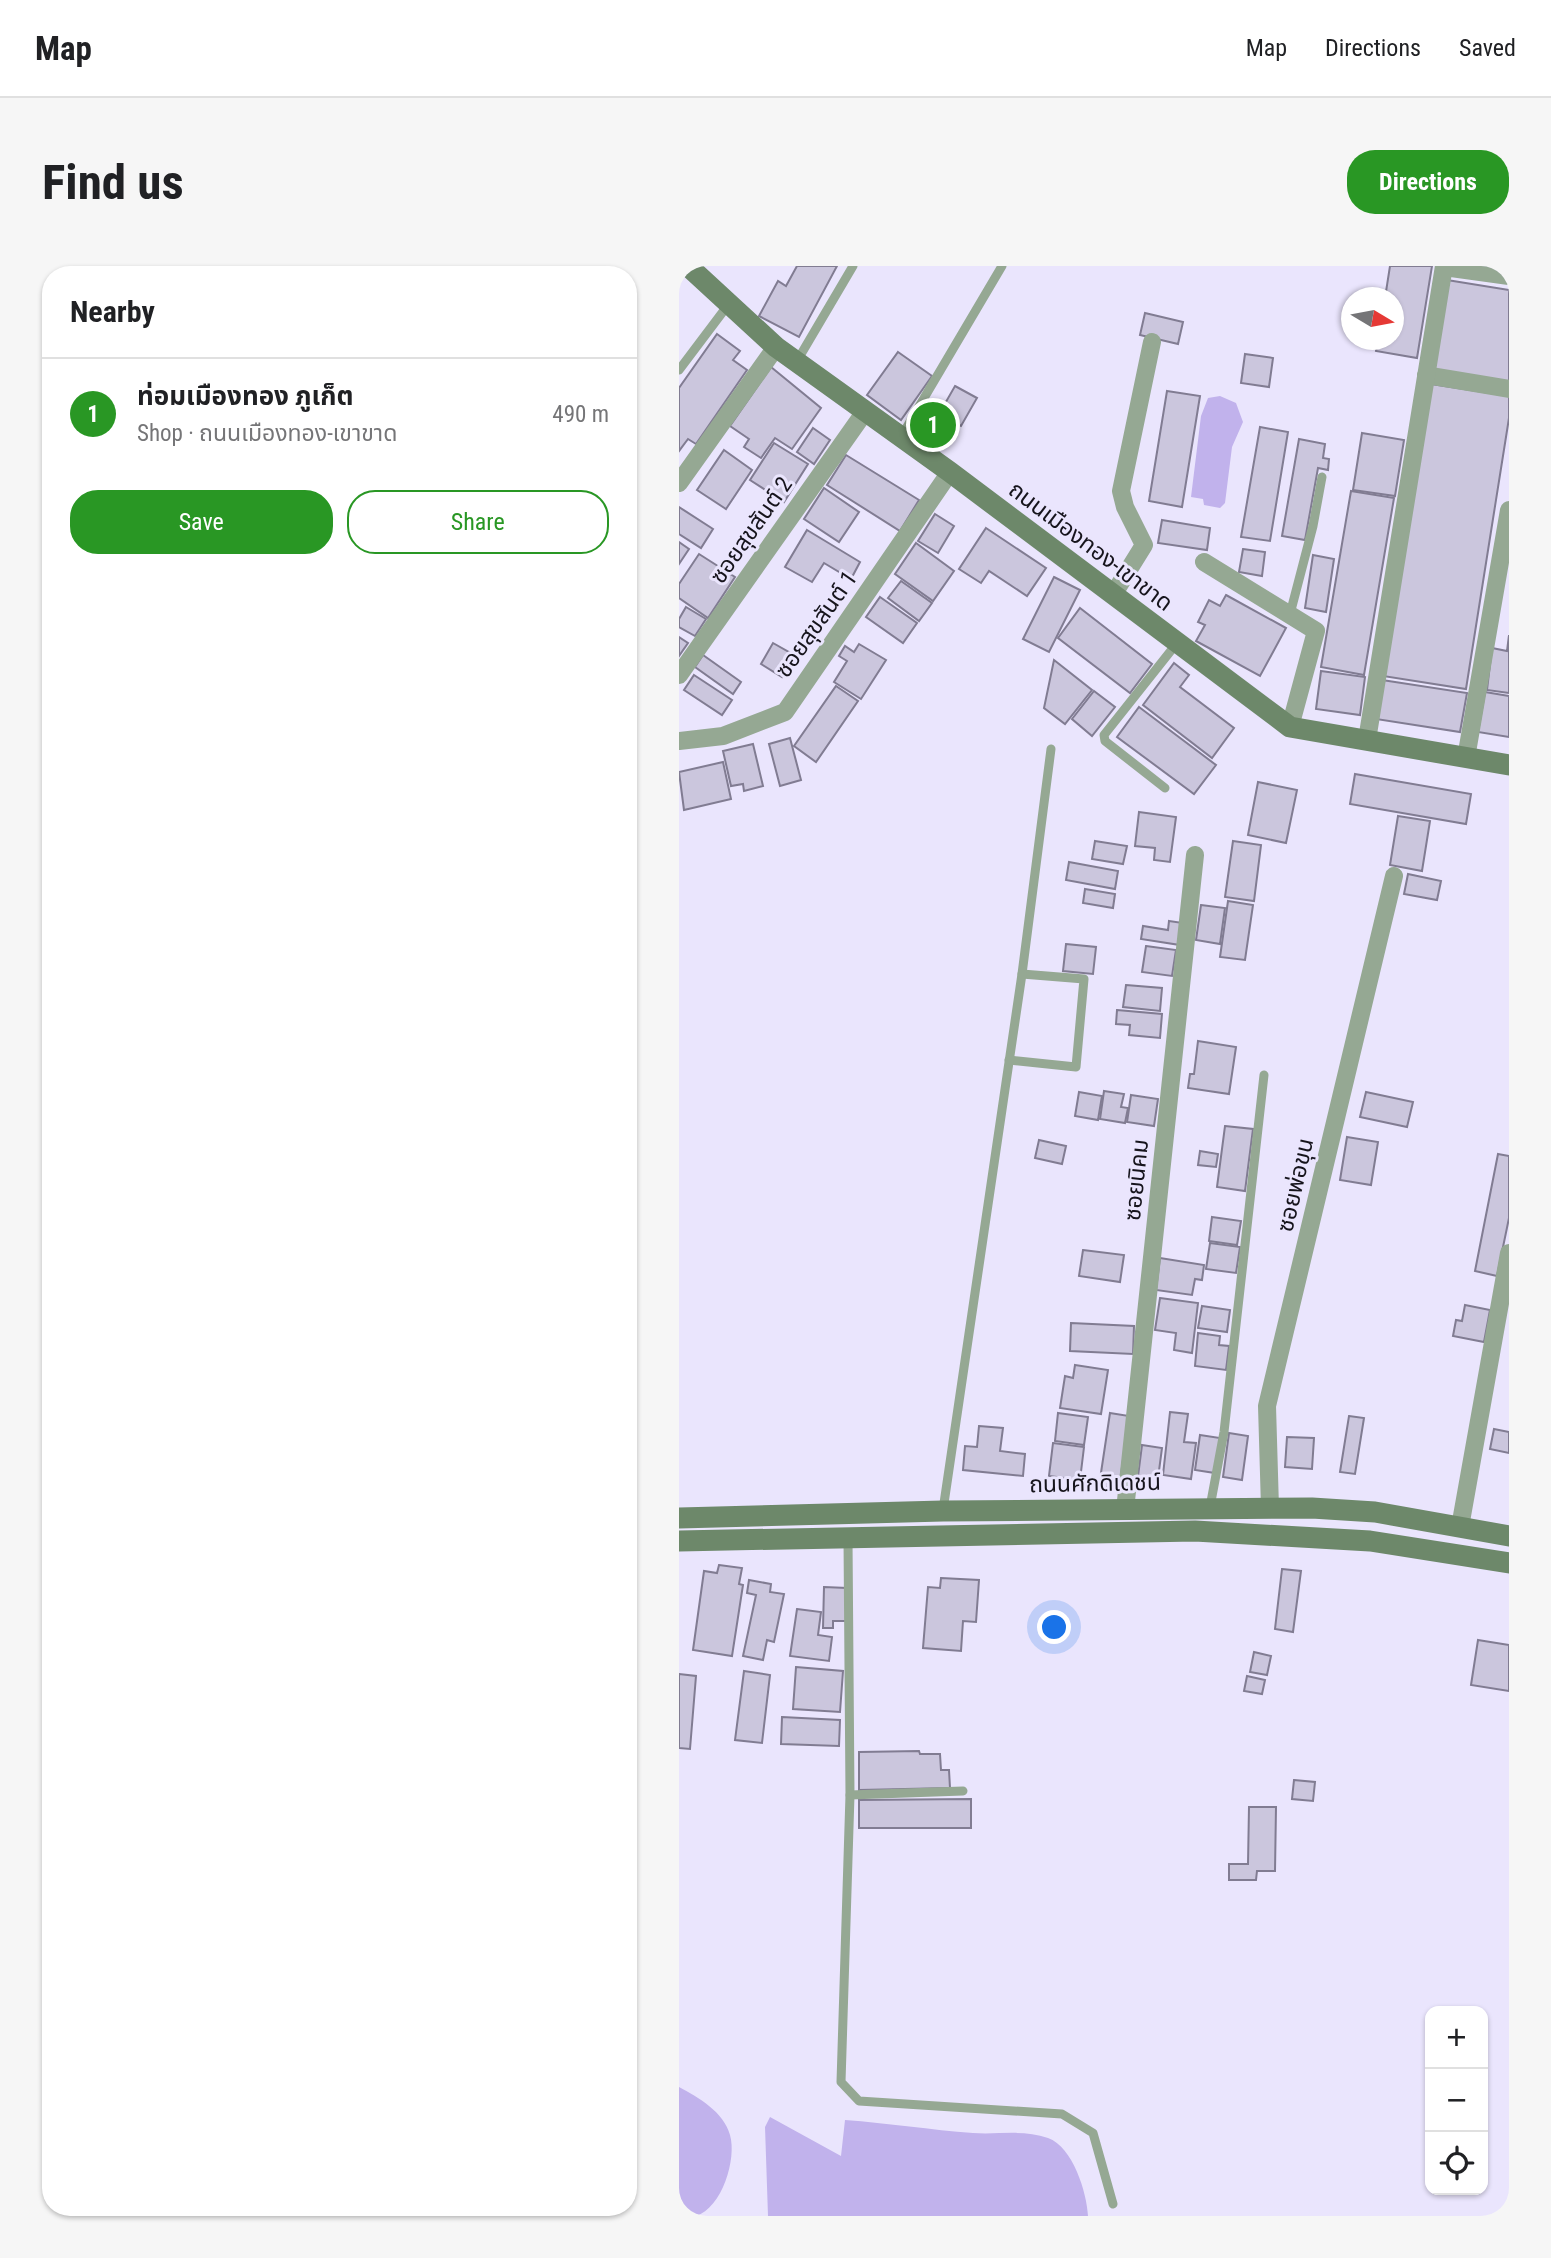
<!DOCTYPE html>
<html lang="en">
<head>
<meta charset="utf-8">
<style>
  body { margin:0; font-family:"Roboto Condensed","Noto Sans Thai",sans-serif; background:#f6f6f6; color:#202124 }
  .controls { position:absolute; right:21px; bottom:21px; display:grid; overflow:hidden; border-radius:14px; box-shadow:0 2px 5px #0004 }
  .controls button { width:63px; height:63px; display:grid; place-items:center; padding:0; border:0; border-bottom:2px solid #e0e0e0; background:#fff; color:#202124; font:35px sans-serif }
  .compass { position:absolute; left:662px; top:21px; width:63px; height:63px; border-radius:50%; background:#fff; box-shadow:0 2px 5px #0004; rotate:100deg }
  .you { position:absolute; left:376px; top:1362px; width:24px; height:24px; margin:-18px; border:5px solid #fff; border-radius:50%; background:#1a73e8; box-shadow:0 0 0 10px #1a73e833 }
  .badge { display:grid; place-items:center; width:46px; height:46px; border-radius:50%; background:#299724; color:#fff; font-size:23px; font-weight:700 }
  .pin { position:absolute; translate:-50% -50%; border:4px solid #fff; box-shadow:0 2px 7px #0006 }
  .list { margin:0; padding:0; list-style:none }
  h2 { display:flex; justify-content:space-between; align-items:center; height:91px; margin:0; padding:0 28px; font-size:30px }
  h2 small { font-size:23px; font-weight:400; color:#757577 }
  .list li { display:grid; grid-template-columns:46px 1fr auto; gap:21px; align-items:center; box-sizing:border-box; height:112px; padding:0 28px; border-top:2px solid #e0e0e0 }
  .list b { display:block; font-size:26px; white-space:nowrap }
  .list p { margin:0; font-size:23px; white-space:nowrap; color:#757577 }
  .list em { font-size:23px; font-style:normal; color:#757577 }
  .actions { display:flex; gap:14px; padding:21px 28px }
  .actions a { flex:1; padding:16px 0; border:2px solid #299724; border-radius:28px; text-align:center; font-size:24px; color:#299724 }
  .actions .main { background:#299724; color:#fff }
  .icon { flex:none; width:38px; height:38px; fill:none; stroke:currentColor; stroke-width:2; stroke-linecap:round; stroke-linejoin:round }
  .map { position:relative; flex:none; width:830px; height:1950px; overflow:hidden; border-radius:28px }
  header { display:flex; align-items:center; gap:42px; box-sizing:border-box; height:98px; padding:0 35px; background:#fff; border-bottom:2px solid #e0e0e0 }
  header strong { font-size:33px }
  nav { display:flex; gap:38px; margin-inline-start:auto; font-size:24px }
  .intro { display:flex; align-items:center; justify-content:space-between; box-sizing:border-box; height:168px; padding:0 42px }
  h1 { margin:0; font-size:49px }
  .button { padding:18px 32px; border-radius:28px; background:#299724; color:#fff; font-size:24px; font-weight:700 }
  main { display:flex; gap:42px; padding:0 42px }
  aside { flex:1; background:#fff; border-radius:28px; box-shadow:0 2px 5px #0004 }
  .map>svg:first-child { display:block }
  .water { fill:#c1b2ec }
  .building { fill:#cbc6dd; stroke:#817c92; stroke-width:2 }
  .lines { fill:none; stroke-linecap:round; stroke-linejoin:round }
  .lane { stroke:#95a893; stroke-width:9 }
  .street { stroke:#95a893; stroke-width:18 }
  .secondary { stroke:#6d886a; stroke-width:21 }
  .labels { text-anchor:middle; stroke-width:6; stroke-linejoin:round; paint-order:stroke }
  .street-label { font-size:23px; fill:#16141c; stroke:#eae5fd }
</style>
</head>
<body>
<header>
<strong>Map</strong>
<nav><a>Map</a><a>Directions</a><a>Saved</a></nav>
</header>
<div class="intro"><h1>Find us</h1><a class="button">Directions</a></div>
<main>
<aside>
<h2>Nearby<small></small></h2>
<ul class="list">
<li><span class="badge">1</span><div><b>ท่อมเมืองทอง ภูเก็ต</b><p>Shop · ถนนเมืองทอง-เขาขาด</p></div><em>490 m</em></li>
</ul>
<div class="actions"><a class="main">Save</a><a>Share</a></div>
</aside>
<div class="map">
<svg width="830" height="1950" viewBox="0 0 830 1950">
  <rect width="100%" height="100%" fill="#eae5fd"/>
  <!-- water -->
  <g class="water">
    <polygon points="541,130 557,137 564,156 553,181 546,237 541,242 525,239 524,233 512,231 522,150 529,132"/>
    <path d="M0 1821C19 1831 45 1846 51 1869 58 1893 43 1942 17 1950 12 1950 5 1950 0 1950Z"/>
    <path d="M91 1851 162 1890 166 1854C209 1857 252 1864 294 1867 319 1869 345 1863 369 1872 394 1881 408 1927 409 1950H89L86 1861Z"/>
  </g>
  <!-- building -->
  <g class="building">
    <polygon points="118,0 158,0 120,71 80,50 99,15 107,20"/>
    <polygon points="711,0 753,0 738,92 697,85 699,74 715,74 715,32 706,32"/>
    <polygon points="768,14 830,24 830,118 753,105"/>
    <polygon points="466,47 504,56 499,78 461,69"/>
    <polygon points="38,68 61,85 54,94 68,104 17,178 9,173 0,185 0,122"/>
    <polygon points="219,86 253,110 222,154 188,129"/>
    <polygon points="566,88 594,92 590,121 562,117"/>
    <polygon points="92,101 142,142 113,183 96,172 82,192 65,181 70,173 51,160"/>
    <polygon points="752,118 830,130 830,152 787,423 704,410"/>
    <polygon points="276,120 298,132 282,160 260,148"/>
    <polygon points="488,125 521,130 503,241 470,235"/>
    <polygon points="249,144 269,158 257,176 237,163"/>
    <polygon points="581,161 609,166 591,275 562,271"/>
    <polygon points="134,162 151,174 135,198 118,186"/>
    <polygon points="683,167 725,174 716,230 674,224"/>
    <polygon points="620,173 646,178 644,192 650,193 649,204 639,202 626,274 603,270"/>
    <polygon points="95,177 129,198 105,236 71,214"/>
    <polygon points="45,184 73,204 47,243 18,224"/>
    <polygon points="167,189 240,234 221,265 148,219"/>
    <polygon points="145,222 180,246 160,276 125,253"/>
    <polygon points="672,225 715,232 685,409 642,401"/>
    <polygon points="0,241 34,263 22,282 0,268"/>
    <polygon points="256,248 275,260 259,287 239,275"/>
    <polygon points="483,254 531,262 528,284 479,277"/>
    <polygon points="307,262 367,302 348,330 310,305 302,317 280,303"/>
    <polygon points="128,264 181,296 172,313 145,297 133,316 106,301"/>
    <polygon points="0,276 10,283 0,298"/>
    <polygon points="237,277 275,305 254,335 216,308"/>
    <polygon points="564,283 586,286 583,310 560,306"/>
    <polygon points="20,288 56,311 29,352 0,332 0,318"/>
    <polygon points="634,289 655,293 647,346 626,342"/>
    <polygon points="375,311 401,324 370,386 344,373"/>
    <polygon points="222,315 253,337 240,355 209,332"/>
    <polygon points="547,329 607,362 581,410 517,375 526,359 519,356 530,334 541,340"/>
    <polygon points="201,331 238,357 224,377 187,351"/>
    <polygon points="7,341 27,353 16,370 0,361 0,353"/>
    <polygon points="401,342 473,398 451,427 379,372"/>
    <polygon points="830,369 830,427 808,424 813,382 828,385"/>
    <polygon points="0,371 9,377 0,390"/>
    <polygon points="94,377 115,389 103,411 82,398"/>
    <polygon points="180,378 207,394 182,433 155,416 168,395 160,390 166,380 175,386"/>
    <polygon points="24,389 62,416 54,428 16,401"/>
    <polygon points="375,394 413,424 386,458 365,442"/>
    <polygon points="495,397 510,409 501,421 555,462 533,492 464,439"/>
    <polygon points="642,405 686,411 681,449 637,443"/>
    <polygon points="15,409 53,434 43,449 5,424"/>
    <polygon points="703,414 788,427 781,466 697,453"/>
    <polygon points="157,420 179,435 137,496 115,480"/>
    <polygon points="415,425 436,441 413,470 393,453"/>
    <polygon points="806,426 830,430 830,471 799,466"/>
    <polygon points="460,441 537,499 515,528 438,471"/>
    <polygon points="111,472 122,514 101,520 90,478"/>
    <polygon points="74,478 84,520 65,525 64,518 52,520 44,485"/>
    <polygon points="44,496 52,533 5,544 0,506"/>
    <polygon points="676,508 792,528 787,558 671,538"/>
    <polygon points="579,516 618,524 607,577 569,569"/>
    <polygon points="460,546 497,551 491,596 475,594 476,582 456,580"/>
    <polygon points="719,550 751,555 743,605 711,599"/>
    <polygon points="416,575 448,580 444,598 413,593"/>
    <polygon points="554,575 582,579 575,635 546,631"/>
    <polygon points="390,596 439,605 436,623 387,614"/>
    <polygon points="729,608 762,615 758,634 725,628"/>
    <polygon points="406,623 436,628 434,642 404,637"/>
    <polygon points="549,635 574,639 566,694 541,691"/>
    <polygon points="522,639 546,642 541,678 517,674"/>
    <polygon points="490,655 504,657 501,679 462,673 464,660 489,664"/>
    <polygon points="387,678 417,681 414,708 384,705"/>
    <polygon points="467,680 497,684 493,710 463,706"/>
    <polygon points="447,719 483,722 481,745 444,741"/>
    <polygon points="438,744 483,748 481,772 450,769 451,759 437,758"/>
    <polygon points="519,775 557,781 550,828 509,822 511,808 515,808"/>
    <polygon points="425,825 445,828 442,841 449,842 446,857 421,853"/>
    <polygon points="400,826 423,830 419,854 396,850"/>
    <polygon points="687,826 734,836 728,861 681,851"/>
    <polygon points="452,829 479,833 475,860 448,856"/>
    <polygon points="546,860 574,863 566,925 538,921"/>
    <polygon points="668,871 699,876 692,919 661,914"/>
    <polygon points="360,874 387,880 383,898 356,892"/>
    <polygon points="521,885 539,888 537,901 519,899"/>
    <polygon points="819,888 830,890 830,952 818,1010 796,1005"/>
    <polygon points="533,951 562,955 558,979 530,975"/>
    <polygon points="531,977 561,981 557,1007 527,1003"/>
    <polygon points="404,984 445,989 441,1016 400,1010"/>
    <polygon points="481,992 525,999 523,1014 516,1013 513,1029 477,1024"/>
    <polygon points="481,1032 519,1037 513,1087 495,1084 497,1067 476,1064"/>
    <polygon points="786,1039 811,1044 805,1076 774,1070 777,1054 783,1055"/>
    <polygon points="523,1040 551,1044 548,1066 519,1062"/>
    <polygon points="392,1057 455,1060 454,1088 391,1085"/>
    <polygon points="519,1067 541,1070 540,1079 550,1080 547,1104 516,1100"/>
    <polygon points="396,1099 429,1104 422,1148 381,1142 386,1110 394,1112"/>
    <polygon points="491,1146 509,1148 505,1176 517,1177 512,1213 484,1209"/>
    <polygon points="379,1147 409,1151 405,1179 376,1175"/>
    <polygon points="431,1147 450,1150 440,1223 420,1220"/>
    <polygon points="670,1150 685,1152 676,1208 661,1206"/>
    <polygon points="300,1160 324,1162 321,1185 346,1188 344,1210 284,1204 286,1180 298,1181"/>
    <polygon points="815,1163 830,1166 830,1187 811,1183"/>
    <polygon points="550,1167 569,1170 563,1214 544,1211"/>
    <polygon points="521,1169 541,1172 536,1207 516,1204"/>
    <polygon points="608,1171 635,1172 633,1203 606,1201"/>
    <polygon points="374,1177 405,1181 401,1214 370,1210"/>
    <polygon points="463,1179 483,1182 478,1220 458,1218"/>
    <polygon points="40,1299 63,1302 60,1318 64,1319 53,1390 14,1384 25,1305 38,1307"/>
    <polygon points="603,1303 622,1305 614,1366 596,1363"/>
    <polygon points="262,1312 300,1314 297,1356 284,1355 282,1385 244,1382 249,1321 261,1322"/>
    <polygon points="70,1314 92,1318 91,1326 105,1328 95,1376 88,1374 84,1394 64,1390 77,1329 68,1327"/>
    <polygon points="145,1321 168,1322 167,1355 154,1355 154,1362 144,1362"/>
    <polygon points="118,1343 142,1346 139,1369 153,1371 150,1395 111,1390"/>
    <polygon points="799,1374 830,1379 830,1425 792,1419"/>
    <polygon points="575,1386 592,1390 588,1409 571,1406"/>
    <polygon points="117,1401 164,1405 161,1446 114,1443"/>
    <polygon points="65,1405 91,1409 83,1477 56,1474"/>
    <polygon points="0,1408 17,1410 11,1483 0,1482"/>
    <polygon points="568,1410 586,1414 583,1428 565,1425"/>
    <polygon points="103,1451 161,1454 160,1480 102,1478"/>
    <polygon points="240,1485 241,1488 261,1488 262,1504 270,1504 271,1522 180,1524 180,1486"/>
    <polygon points="615,1514 636,1516 634,1535 613,1533"/>
    <polygon points="292,1533 292,1562 180,1562 180,1534"/>
    <polygon points="570,1541 597,1541 596,1605 578,1605 577,1614 550,1614 550,1598 569,1598"/>
  </g>
  <g class="lines">
    <!-- lane -->
    <g class="lane">
      <polyline points="118,95 174,0"/>
      <polyline points="0,104 49,39"/>
      <polyline points="222,171 323,0"/>
      <polyline points="611,348 634,260 643,211"/>
      <polyline points="486,522 426,475 425,469 498,377"/>
      <polyline points="330,794 397,801 405,713 343,708"/>
      <polyline points="531,1241 545,1166 585,809"/>
      <polyline points="264,1244 343,708 372,483"/>
      <polyline points="169,1273 171,1529 162,1816 180,1835 383,1848 414,1867 434,1938"/>
      <polyline points="171,1529 284,1525"/>
    </g>
    <!-- street -->
    <g class="street">
      <polyline points="765,1 830,10"/>
      <polyline points="747,109 830,123"/>
      <polyline points="0,217 97,81"/>
      <polyline points="525,296 637,365 611,461"/>
      <polyline points="434,329 465,279 446,241 442,225 473,76"/>
      <polyline points="0,409 185,147"/>
      <polyline points="688,474 765,0"/>
      <polyline points="0,475 44,470 106,446 271,206"/>
      <polyline points="787,492 830,244"/>
      <polyline points="591,1242 588,1140 715,610"/>
      <polyline points="446,1244 516,589"/>
      <polyline points="781,1261 830,987"/>
    </g>
    <!-- secondary -->
    <g class="secondary">
      <polyline points="9,0 97,81 271,206 611,461 830,499"/>
      <polyline points="0,1252 264,1245 633,1242 696,1246 830,1270"/>
      <polyline points="0,1275 516,1265 691,1275 830,1297"/>
    </g>
  </g>
  <g class="labels">
    <!-- street labels -->
    <g class="street-label">
      <text transform="translate(72 264) rotate(-55)" y="8">ซอยสุขสันต์ 2</text>
      <text transform="translate(412 280) rotate(37)" y="8">ถนนเมืองทอง-เขาขาด</text>
      <text transform="translate(137 358) rotate(-55)" y="8">ซอยสุขสันต์ 1</text>
      <text transform="translate(457 914) rotate(-84)" y="8">ซอยนิคม</text>
      <text transform="translate(616 919) rotate(-77)" y="8">ซอยพ่อขุน</text>
      <text transform="translate(416 1217) rotate(-1)" y="8">ถนนศักดิเดชน์</text>
    </g>
  </g>
</svg>
<div class="controls">
<button>+</button>
<button>−</button>
<button><svg class="icon" aria-label="locate" viewBox="0 0 24 24"><circle cx="12" cy="12" r="6"/><path d="M12 2v4M12 18v4M2 12h4M18 12h4"/></svg></button>
</div>
<svg class="compass" viewBox="-18 -18 36 36"><path d="M0-13l5 13h-10z" fill="#e53935"/><path d="M0 13l5-13h-10z" fill="#757577"/></svg>
<div class="you"></div>
<div class="pin badge" style="left:254px;top:159px">1</div>
</div>
</main>
</body>
</html>
